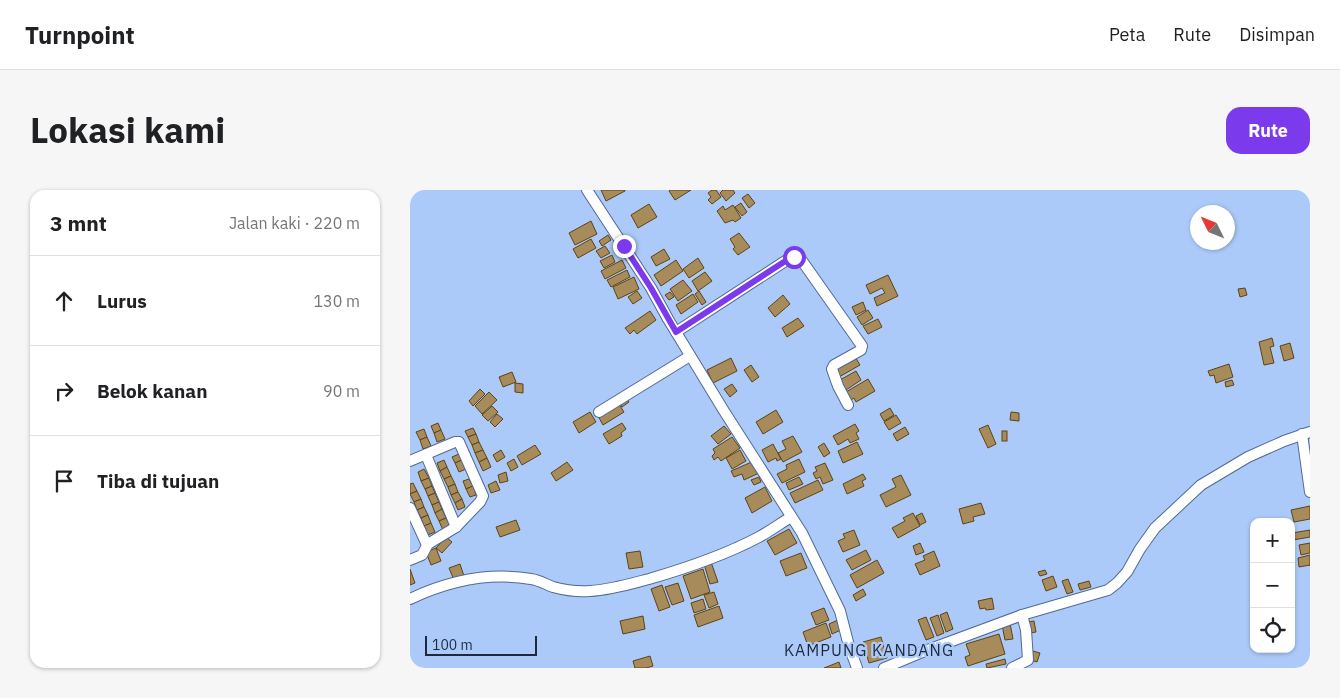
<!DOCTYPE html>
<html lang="id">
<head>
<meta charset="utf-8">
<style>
  body { margin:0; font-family:"IBM Plex Sans",sans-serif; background:#f6f6f6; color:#202124 }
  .controls { position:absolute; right:15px; bottom:15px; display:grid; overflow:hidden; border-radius:10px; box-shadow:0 1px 4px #0004 }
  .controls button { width:45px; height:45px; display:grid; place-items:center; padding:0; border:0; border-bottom:1px solid #e0e0e0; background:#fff; color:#202124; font:25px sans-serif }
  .compass { position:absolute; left:780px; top:15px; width:45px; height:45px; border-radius:50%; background:#fff; box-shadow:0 1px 4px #0004; rotate:313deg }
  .scale { position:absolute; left:15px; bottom:12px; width:112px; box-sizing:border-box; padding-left:5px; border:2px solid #1e2a3c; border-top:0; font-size:14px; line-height:18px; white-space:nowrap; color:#1e2a3c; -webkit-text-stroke:4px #accaf9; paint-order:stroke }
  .stop { position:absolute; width:15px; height:15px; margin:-11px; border:4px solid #7c3aed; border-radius:50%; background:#fff }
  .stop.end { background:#7c3aed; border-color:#fff; box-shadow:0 1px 5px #0008 }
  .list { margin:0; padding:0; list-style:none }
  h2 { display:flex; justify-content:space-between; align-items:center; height:65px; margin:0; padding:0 20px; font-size:21px }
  h2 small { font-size:16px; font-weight:400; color:#757577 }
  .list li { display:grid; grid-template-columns:32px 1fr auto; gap:15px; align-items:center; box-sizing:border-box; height:90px; padding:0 20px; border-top:1px solid #e0e0e0 }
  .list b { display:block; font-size:19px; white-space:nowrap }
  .list em { font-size:16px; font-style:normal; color:#757577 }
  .icon { flex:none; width:28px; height:28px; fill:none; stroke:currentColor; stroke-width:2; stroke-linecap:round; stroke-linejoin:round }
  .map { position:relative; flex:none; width:900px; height:478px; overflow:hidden; border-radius:15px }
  header { display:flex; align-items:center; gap:30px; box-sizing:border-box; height:70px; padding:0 25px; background:#fff; border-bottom:1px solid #e0e0e0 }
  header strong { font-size:24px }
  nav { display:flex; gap:28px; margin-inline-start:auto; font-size:18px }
  .intro { display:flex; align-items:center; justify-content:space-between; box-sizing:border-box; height:120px; padding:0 30px }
  h1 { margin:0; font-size:35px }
  .button { padding:12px 22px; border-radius:15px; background:#7c3aed; color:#fff; font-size:18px; font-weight:700 }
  main { display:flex; gap:30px; padding:0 30px }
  aside { flex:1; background:#fff; border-radius:15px; box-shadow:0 1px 4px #0004 }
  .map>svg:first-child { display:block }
  .building { fill:#a88b5b; stroke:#5e4311 }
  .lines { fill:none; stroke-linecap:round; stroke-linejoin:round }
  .minor-casing { stroke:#506a94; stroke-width:12 }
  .minor { stroke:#fff; stroke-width:10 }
  .route { stroke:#7c3aed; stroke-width:6 }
  .labels { text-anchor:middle; stroke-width:4.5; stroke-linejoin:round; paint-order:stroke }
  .quarter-label { font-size:16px; letter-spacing:1px; fill:#1e2a3c; stroke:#accaf9 }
</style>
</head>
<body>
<header>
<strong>Turnpoint</strong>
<nav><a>Peta</a><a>Rute</a><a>Disimpan</a></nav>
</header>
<div class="intro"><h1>Lokasi kami</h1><a class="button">Rute</a></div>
<main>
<aside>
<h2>3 mnt<small>Jalan kaki · 220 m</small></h2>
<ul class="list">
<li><svg class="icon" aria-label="ahead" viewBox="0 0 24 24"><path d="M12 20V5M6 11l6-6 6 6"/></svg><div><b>Lurus</b></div><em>130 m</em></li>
<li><svg class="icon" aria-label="right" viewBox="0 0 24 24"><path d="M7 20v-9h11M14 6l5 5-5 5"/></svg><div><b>Belok kanan</b></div><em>90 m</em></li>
<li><svg class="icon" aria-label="arrive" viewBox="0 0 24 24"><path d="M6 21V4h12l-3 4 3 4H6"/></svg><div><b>Tiba di tujuan</b></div></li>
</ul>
</aside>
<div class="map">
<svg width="900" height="478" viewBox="0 0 900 478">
  <rect width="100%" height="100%" fill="#accaf9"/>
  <!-- building -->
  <g class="building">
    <polygon points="191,0 215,0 215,1 196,11"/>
    <polygon points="260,0 281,0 265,10 259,1"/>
    <polygon points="302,0 306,0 311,7 302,14 298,10 301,7 298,3"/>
    <polygon points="313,0 323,0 325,3 316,11 310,3"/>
    <polygon points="338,4 345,13 339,18 332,8"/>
    <polygon points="331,13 337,22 332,26 325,17"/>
    <polygon points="239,14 247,27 228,38 221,25"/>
    <polygon points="323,15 331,28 325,32 323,30 315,33 307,21 313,16 315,20"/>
    <polygon points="181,31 187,44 165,55 159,43"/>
    <polygon points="329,43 340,57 328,65 323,59 325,57 320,49"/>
    <polygon points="198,45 201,50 192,56 189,51"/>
    <polygon points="181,49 186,58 168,68 163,59"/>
    <polygon points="195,56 200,63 191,68 186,61"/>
    <polygon points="254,59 260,69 246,76 241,67"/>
    <polygon points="202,65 205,72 194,78 190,71"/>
    <polygon points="288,68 294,78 279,88 273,79"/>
    <polygon points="212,70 216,78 195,89 191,81"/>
    <polygon points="266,70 273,81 251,96 244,85"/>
    <polygon points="217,80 220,87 201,97 197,90"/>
    <polygon points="295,82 302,91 288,101 282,91"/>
    <polygon points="478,85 488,106 467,116 464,108 475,103 472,98 460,104 456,95"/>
    <polygon points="224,87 229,99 208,109 203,97"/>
    <polygon points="273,90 282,101 268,111 260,99"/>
    <polygon points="835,98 837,105 830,107 828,99"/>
    <polygon points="227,101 232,108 223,114 218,107"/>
    <polygon points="289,101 296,112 292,115 285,104"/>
    <polygon points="260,102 264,107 259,110 255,105"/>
    <polygon points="283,104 288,112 271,124 266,115"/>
    <polygon points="373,105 380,114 365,127 358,118"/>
    <polygon points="453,112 456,120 446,125 442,117"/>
    <polygon points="458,120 463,128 452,135 447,127"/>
    <polygon points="240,121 246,130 227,144 224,140 220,144 215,138"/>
    <polygon points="388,128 394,136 377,147 372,138"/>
    <polygon points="468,129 472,137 458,144 453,136"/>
    <polygon points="862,148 864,156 860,157 864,173 854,175 849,152"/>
    <polygon points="880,153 884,168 874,171 870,156"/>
    <polygon points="444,165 450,175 429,187 423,178"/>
    <polygon points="321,168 327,181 303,193 297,180"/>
    <polygon points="819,174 823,187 806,193 804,185 800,186 798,181"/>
    <polygon points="341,175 349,187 342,192 334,180"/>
    <polygon points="446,181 451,190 436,200 430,190"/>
    <polygon points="102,182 106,192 93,197 89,187"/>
    <polygon points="458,189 465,201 446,212 444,208 441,210 436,202"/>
    <polygon points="822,190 824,195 816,197 815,192"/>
    <polygon points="105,193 113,194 113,203 105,202"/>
    <polygon points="322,194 327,201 320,207 314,199"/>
    <polygon points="70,199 75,204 63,216 59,211"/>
    <polygon points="79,202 87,210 72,224 65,216"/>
    <polygon points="216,208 219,212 212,217 209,212"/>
    <polygon points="208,213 214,222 193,235 188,226"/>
    <polygon points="82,216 88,222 78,231 72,225"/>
    <polygon points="480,218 484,225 474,231 470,224"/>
    <polygon points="366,220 373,232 353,244 346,232"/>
    <polygon points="180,222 186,232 169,243 163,232"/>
    <polygon points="601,222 609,223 609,231 600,230"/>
    <polygon points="87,224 93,229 85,237 80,232"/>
    <polygon points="486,225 491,233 479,240 474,232"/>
    <polygon points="28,233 31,240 24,243 21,236"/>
    <polygon points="212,233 216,239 211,243 212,246 199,254 193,244"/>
    <polygon points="445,234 449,241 446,243 449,249 440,253 438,249 428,255 423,246"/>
    <polygon points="578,235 586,254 578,258 569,239"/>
    <polygon points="314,236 321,244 308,254 301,246"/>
    <polygon points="495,237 499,244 487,251 483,244"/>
    <polygon points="63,238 66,244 58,247 55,241"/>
    <polygon points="14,239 17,247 10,250 6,242"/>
    <polygon points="31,240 35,249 27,252 24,243"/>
    <rect x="592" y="241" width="5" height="10"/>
    <polygon points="66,244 69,252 62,255 58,247"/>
    <polygon points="383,246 392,262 373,272 368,263 376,259 372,251"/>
    <polygon points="17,247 21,256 13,259 10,250"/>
    <polygon points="322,247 330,258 311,271 308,267 304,270 302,266 305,263 303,259"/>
    <polygon points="69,252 73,260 65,263 62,255"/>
    <polygon points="447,252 453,264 433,273 428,261"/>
    <polygon points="414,253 420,263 414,267 408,257"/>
    <polygon points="363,254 371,269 367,271 366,268 358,272 352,260"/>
    <polygon points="125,255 131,264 112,275 107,266"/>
    <polygon points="73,260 77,268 69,272 65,263"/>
    <polygon points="91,260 95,267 87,272 83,265"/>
    <polygon points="330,260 336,271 322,279 316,268"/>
    <polygon points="49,264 52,270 45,273 42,267"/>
    <polygon points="77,268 81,277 73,281 69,272"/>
    <polygon points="104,269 108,277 101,281 97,273"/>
    <polygon points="389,269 395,282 372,293 367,284 377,279 376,275"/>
    <polygon points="34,270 37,277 30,281 27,273"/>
    <polygon points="52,270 56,279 49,282 45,273"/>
    <polygon points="344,271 349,283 334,290 332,284 324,287 321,281"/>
    <polygon points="157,272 163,280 146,291 141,283"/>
    <polygon points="415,273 423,290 413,294 410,287 406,289 403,283 407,281 405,277"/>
    <polygon points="37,277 41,286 34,289 30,281"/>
    <polygon points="14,279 19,288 11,291 8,282"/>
    <polygon points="96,282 98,291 90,293 88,285"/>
    <polygon points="453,284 456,289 452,291 454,296 437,304 433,294"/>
    <polygon points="491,285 501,305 476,317 470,305 486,297 482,289"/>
    <polygon points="41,286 45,294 38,297 34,289"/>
    <polygon points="349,287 351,292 344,295 341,290"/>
    <polygon points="389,287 393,294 379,300 376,293"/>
    <polygon points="19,288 22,296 15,299 11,291"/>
    <polygon points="59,289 63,296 56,299 53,291"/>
    <polygon points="408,290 413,300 385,313 380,303"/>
    <polygon points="86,291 90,300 81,303 78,295"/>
    <polygon points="3,293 7,301 0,304 0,294"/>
    <polygon points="45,294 48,302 41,305 38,297"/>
    <polygon points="22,296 25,303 18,306 15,299"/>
    <polygon points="63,296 66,305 60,307 56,299"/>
    <polygon points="355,297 362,311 342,323 335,308"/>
    <polygon points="7,301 11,309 4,312 0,304"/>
    <polygon points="48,302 52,309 45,313 41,305"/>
    <polygon points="25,303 29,312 22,315 18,306"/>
    <polygon points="11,309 14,317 7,320 4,312"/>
    <polygon points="52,309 55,317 48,320 45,313"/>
    <polygon points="29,312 32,319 25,323 22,315"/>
    <polygon points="571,313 575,324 563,327 564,331 553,334 549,319"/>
    <polygon points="900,316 900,329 884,332 881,320"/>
    <polygon points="14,317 18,325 11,328 7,320"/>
    <polygon points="32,319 36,328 29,331 25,323"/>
    <polygon points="503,323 510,336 488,348 482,338 495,331 493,328"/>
    <polygon points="512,323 516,332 510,335 506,326"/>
    <polygon points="18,325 21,333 14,336 11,328"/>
    <polygon points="36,328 40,336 33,340 29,331"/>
    <polygon points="106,330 110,340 90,347 86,337"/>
    <polygon points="21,333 25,342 18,345 14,336"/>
    <polygon points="379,339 387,353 365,365 357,351"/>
    <polygon points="444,340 450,355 433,362 428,351 435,348 433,344"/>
    <polygon points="900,340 900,347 883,350 882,343"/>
    <polygon points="36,347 42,352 32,363 26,358"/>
    <polygon points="510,353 514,362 506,365 503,356"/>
    <polygon points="900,353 900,363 891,365 889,355"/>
    <polygon points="26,358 31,371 21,375 16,362"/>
    <polygon points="456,360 461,370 442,380 436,370"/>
    <polygon points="230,361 233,377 219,379 216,363"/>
    <polygon points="524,361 530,376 510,385 505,374 515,370 513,366"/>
    <polygon points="391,363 397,378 376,386 370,371"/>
    <polygon points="900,365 900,376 900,375 889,377 888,368"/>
    <polygon points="467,370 474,383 447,398 440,385"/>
    <polygon points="301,372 308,392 300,394 294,374"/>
    <polygon points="50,374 54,386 44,390 39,378"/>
    <polygon points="0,379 5,393 0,395"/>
    <polygon points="293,379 300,402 281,409 273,386"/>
    <polygon points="635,380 637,384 630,386 628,382"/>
    <polygon points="643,386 647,397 636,401 632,390"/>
    <polygon points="658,389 663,402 657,404 652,391"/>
    <polygon points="679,391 681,397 670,400 668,394"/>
    <polygon points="268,393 274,411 262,415 255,397"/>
    <polygon points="252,395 260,417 249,421 241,399"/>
    <polygon points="453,399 456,405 446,411 443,405"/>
    <polygon points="304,402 308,414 299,418 294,405"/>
    <polygon points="582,408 584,419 576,420 575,418 570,419 568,411"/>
    <polygon points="293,409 296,419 284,423 281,413"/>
    <polygon points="309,416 313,428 288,437 284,425"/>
    <polygon points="414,418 419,430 406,435 401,423"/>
    <polygon points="537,422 543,439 536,442 530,425"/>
    <polygon points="528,425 534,443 527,446 520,428"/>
    <polygon points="233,426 235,439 213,444 210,431"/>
    <polygon points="516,427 524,447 516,450 508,430"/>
    <polygon points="428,430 431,440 422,444 419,434"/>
    <polygon points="624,431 626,442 620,443 618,432"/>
    <polygon points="416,433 421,447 398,456 393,442"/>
    <polygon points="600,433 603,449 595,450 592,435"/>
    <polygon points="589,444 595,464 558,476 555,467 560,465 556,454"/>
    <polygon points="471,447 477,468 459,473 453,452"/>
    <polygon points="537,456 539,462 528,466 526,460"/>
    <polygon points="623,461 630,463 627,472 621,470"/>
    <polygon points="240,466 243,476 236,478 225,478 223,471"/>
    <polygon points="595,469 596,474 577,478 576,474"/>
    <polygon points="429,472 431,478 414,478"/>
  </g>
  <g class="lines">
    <defs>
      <g id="minor">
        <polyline points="177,0 241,98 258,129 314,221 392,343 430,421 439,456 447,478"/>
        <polyline points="266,142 380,68 384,67 390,68 452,156 451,160 424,175 422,179 428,196 438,215"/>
        <polyline points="189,222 280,166"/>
        <polyline points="892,244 900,302"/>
        <polyline points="16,265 46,337"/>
        <polyline points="0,271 45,252 49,252 73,306 70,312 46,337 18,354 12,365 0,370"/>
        <polyline points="0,318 17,355"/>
        <path d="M0 409C38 391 80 382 121 389 129 390 135 394 143 397 154 400 168 402 180 401 200 400 220 394 239 389 277 378 315 365 349 347 360 341 371 333 381 327"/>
        <polyline points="474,478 515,461 612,425 698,400 707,393 717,382 730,359 745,338 791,295 838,267 874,251 900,242"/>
        <polyline points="602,478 618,470 616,440 612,425"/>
      </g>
    </defs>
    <!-- minor casing -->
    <use href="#minor" class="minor-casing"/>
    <!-- minor -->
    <use href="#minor" class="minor"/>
  </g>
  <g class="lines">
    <!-- route -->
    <polyline class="route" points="214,56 241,98 266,142 380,68 384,67"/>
  </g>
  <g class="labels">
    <!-- quarter labels -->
    <g class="quarter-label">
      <text x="459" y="466">KAMPUNG KANDANG</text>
    </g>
  </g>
</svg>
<div class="controls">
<button>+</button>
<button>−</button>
<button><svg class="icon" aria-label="locate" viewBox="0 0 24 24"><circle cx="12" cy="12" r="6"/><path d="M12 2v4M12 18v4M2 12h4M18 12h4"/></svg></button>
</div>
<svg class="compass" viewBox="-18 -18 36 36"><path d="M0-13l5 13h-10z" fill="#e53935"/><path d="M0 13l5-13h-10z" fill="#757577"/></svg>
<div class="scale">100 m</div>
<div class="stop" style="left:384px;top:67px"></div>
<div class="stop end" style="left:214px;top:56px"></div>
</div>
</main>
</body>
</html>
